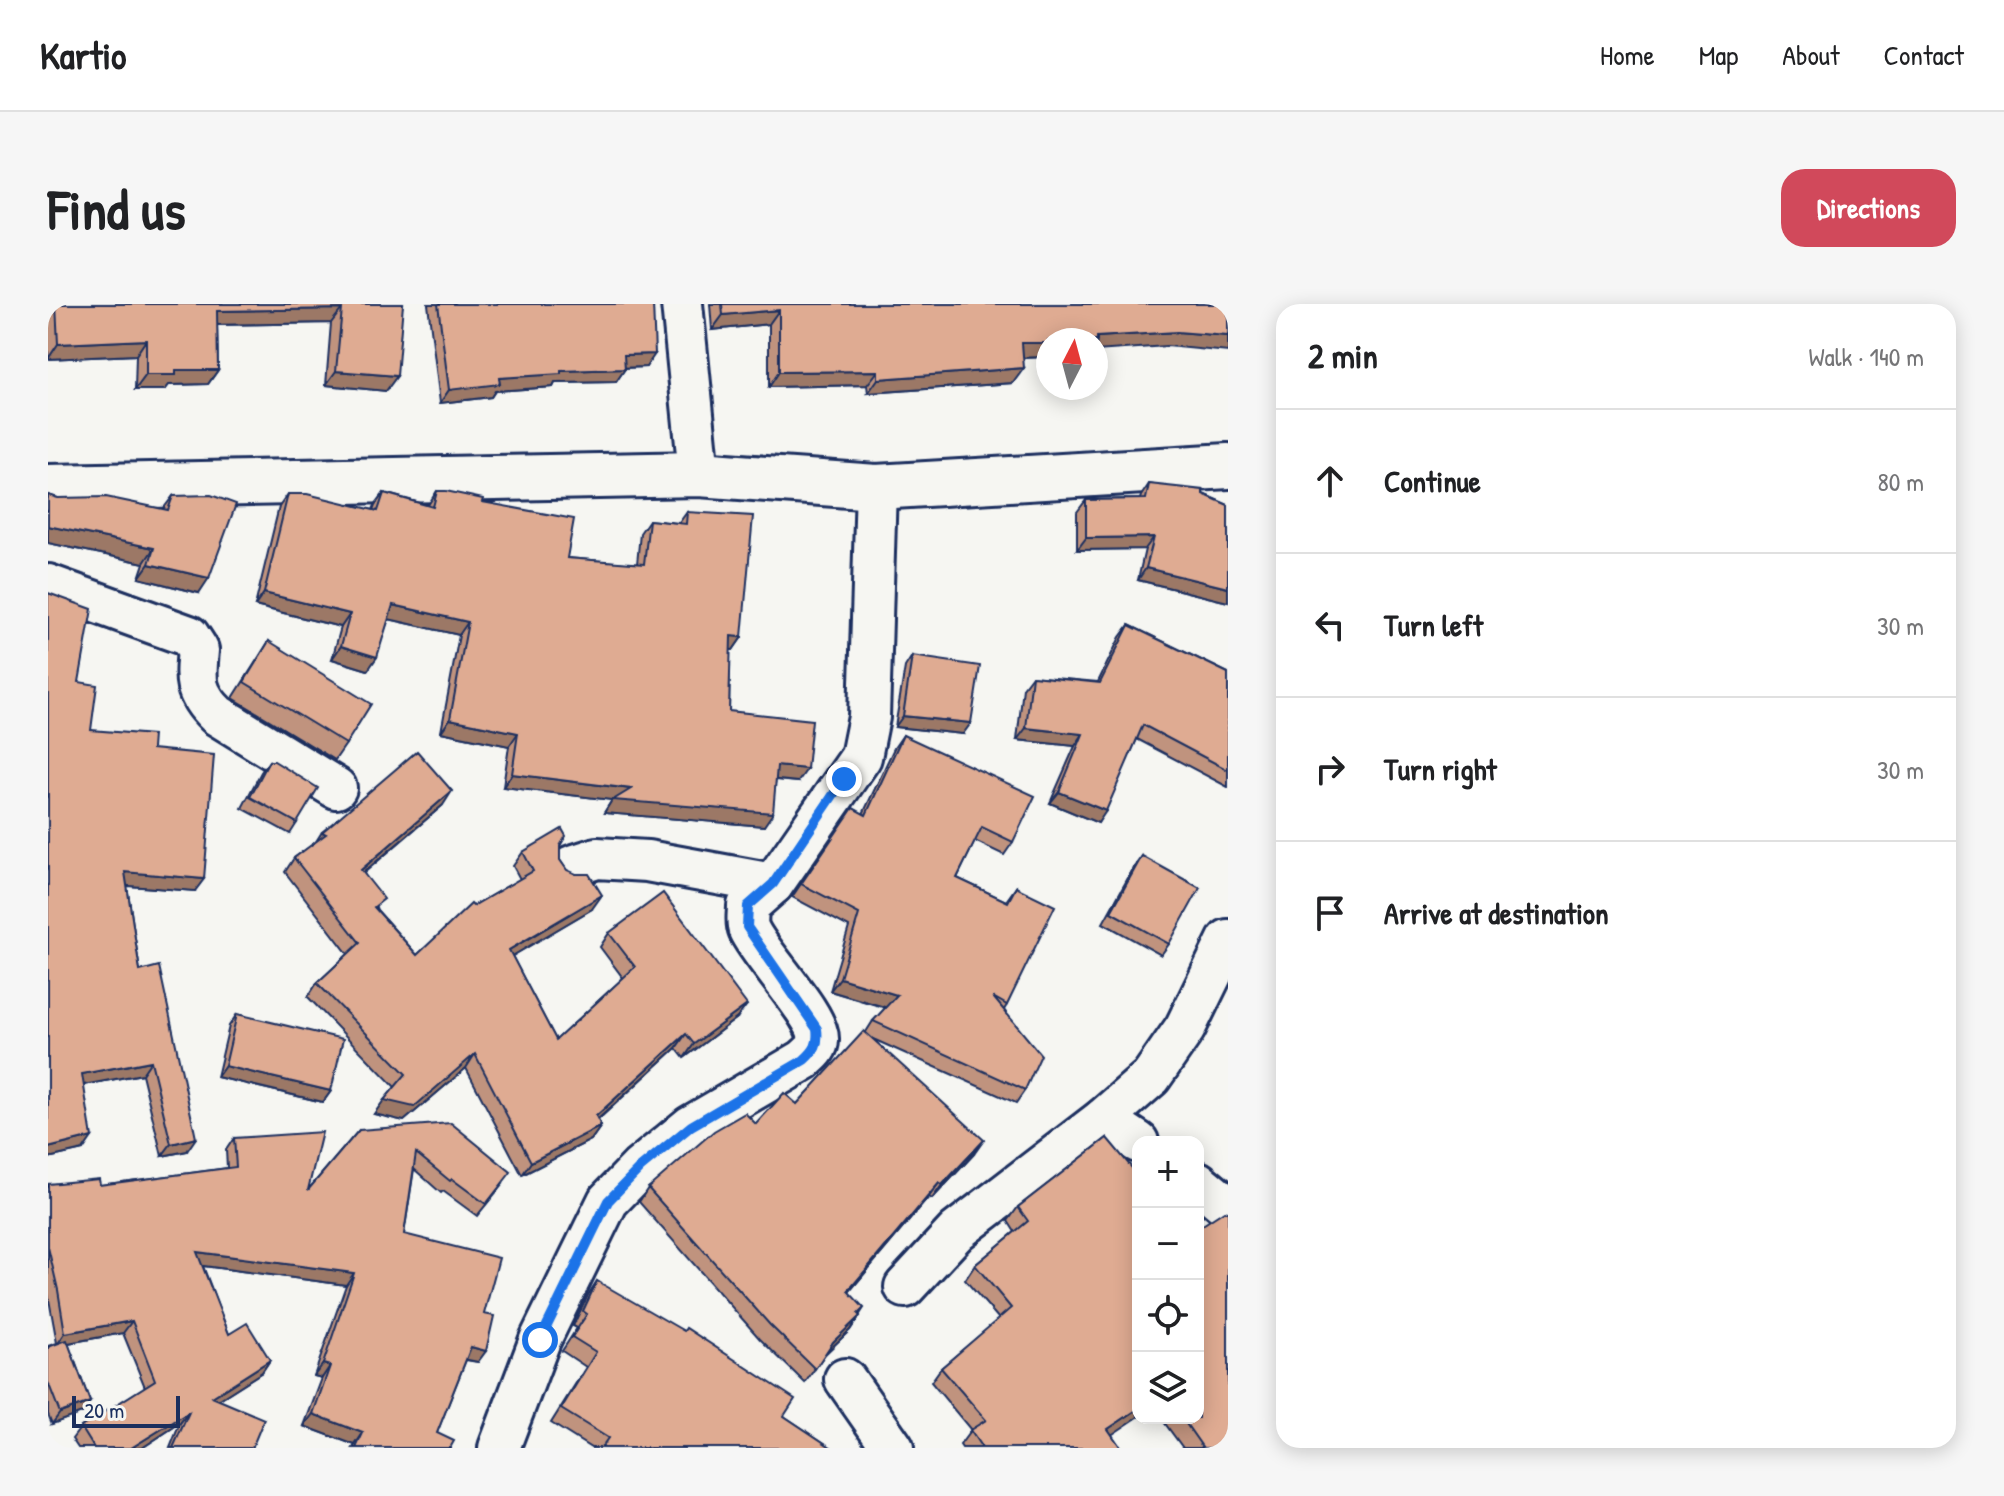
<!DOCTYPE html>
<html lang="en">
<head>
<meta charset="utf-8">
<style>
  body { margin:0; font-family:"Patrick Hand",sans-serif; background:#f6f6f6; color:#202124 }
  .controls { position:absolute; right:24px; bottom:24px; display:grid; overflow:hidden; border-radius:16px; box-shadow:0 4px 20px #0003 }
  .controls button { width:72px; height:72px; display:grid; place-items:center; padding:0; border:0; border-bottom:2px solid #e0e0e0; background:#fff; color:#202124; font:40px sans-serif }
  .compass { position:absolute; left:988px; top:24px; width:72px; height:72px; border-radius:50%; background:#fff; box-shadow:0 4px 20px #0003; rotate:6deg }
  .scale { position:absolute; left:24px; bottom:20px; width:108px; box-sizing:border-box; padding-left:8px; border:4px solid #1b2f5e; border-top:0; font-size:22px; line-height:28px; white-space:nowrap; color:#1b2f5e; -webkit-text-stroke:6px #f6f6f2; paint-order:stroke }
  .stop { position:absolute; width:24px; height:24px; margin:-18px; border:6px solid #1a73e8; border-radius:50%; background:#fff }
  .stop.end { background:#1a73e8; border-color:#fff; box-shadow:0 2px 8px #0008 }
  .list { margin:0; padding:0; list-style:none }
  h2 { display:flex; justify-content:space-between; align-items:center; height:104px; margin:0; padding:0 32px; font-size:34px }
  h2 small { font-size:26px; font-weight:400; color:#757577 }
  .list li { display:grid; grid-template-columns:52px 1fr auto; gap:24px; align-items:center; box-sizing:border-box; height:144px; padding:0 32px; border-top:2px solid #e0e0e0 }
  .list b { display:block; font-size:30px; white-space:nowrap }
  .list em { font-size:26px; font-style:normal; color:#757577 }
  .icon { flex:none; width:44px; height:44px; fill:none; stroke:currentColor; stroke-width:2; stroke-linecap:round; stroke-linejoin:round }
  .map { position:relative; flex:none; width:1180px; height:1144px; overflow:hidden; border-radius:24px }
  header { display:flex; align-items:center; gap:48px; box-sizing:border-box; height:112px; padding:0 40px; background:#fff; border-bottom:2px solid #e0e0e0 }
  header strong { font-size:38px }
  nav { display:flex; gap:44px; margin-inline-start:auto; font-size:28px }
  .intro { display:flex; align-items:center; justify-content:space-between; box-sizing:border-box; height:192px; padding:0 48px }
  h1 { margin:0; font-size:56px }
  .button { padding:20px 36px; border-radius:24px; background:#d1495b; color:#fff; font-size:28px; font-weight:700 }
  main { display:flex; gap:48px; padding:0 48px }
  aside { flex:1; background:#fff; border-radius:24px; box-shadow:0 4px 20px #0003 }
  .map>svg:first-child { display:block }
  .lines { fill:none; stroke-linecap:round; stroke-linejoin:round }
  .minor-casing { stroke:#1b2f5e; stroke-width:46 }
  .tertiary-casing { stroke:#1b2f5e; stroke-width:50 }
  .minor { stroke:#f6f6f2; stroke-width:40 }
  .tertiary { stroke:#f6f6f2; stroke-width:44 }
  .wall { fill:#c0937e; stroke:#1b2f5e; stroke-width:2 }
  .shaded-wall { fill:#9c7866; stroke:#1b2f5e; stroke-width:2 }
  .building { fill:#dfab92; stroke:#1b2f5e; stroke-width:2 }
  .route { stroke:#1a73e8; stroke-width:10 }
</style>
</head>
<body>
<header>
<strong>Kartio</strong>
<nav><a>Home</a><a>Map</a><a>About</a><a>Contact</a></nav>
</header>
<div class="intro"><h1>Find us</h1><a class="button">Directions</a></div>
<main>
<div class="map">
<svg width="1180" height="1144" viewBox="0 0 1180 1144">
  <rect width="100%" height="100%" fill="#f6f6f2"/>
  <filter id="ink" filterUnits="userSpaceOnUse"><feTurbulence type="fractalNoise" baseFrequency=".0125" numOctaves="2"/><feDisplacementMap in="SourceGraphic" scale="16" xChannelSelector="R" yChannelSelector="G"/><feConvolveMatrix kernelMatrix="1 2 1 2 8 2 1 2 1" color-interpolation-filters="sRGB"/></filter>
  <g filter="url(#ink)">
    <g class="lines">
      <defs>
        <g id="minor">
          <polyline points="634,0 651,170"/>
          <path d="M0 281 141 332 150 346C147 377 146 389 169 411L288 484"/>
          <polyline points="524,562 549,554 599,557 725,580"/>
          <polyline points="1055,815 1090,838"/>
          <polyline points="1150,878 1180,903"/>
          <polyline points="857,983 909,927 1055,815 1103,773 1137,724 1180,636"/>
          <polyline points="797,1075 845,1144"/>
          <path d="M451 1144 492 1036 560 897 592 864 643 822 756 756C762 750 770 745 770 736 773 714 712 651 701 626 698 619 700 610 700 602L725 580 813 453 821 413 828 183"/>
        </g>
        <polyline id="tertiary" points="0,183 651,170 828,183 1180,162"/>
      </defs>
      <!-- minor casing -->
      <use href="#minor" class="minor-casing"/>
      <!-- tertiary casing -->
      <use href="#tertiary" class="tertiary-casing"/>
      <!-- minor -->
      <use href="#minor" class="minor"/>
      <!-- tertiary -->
      <use href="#tertiary" class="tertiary"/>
    </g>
    <!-- wall -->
    <g class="wall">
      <polygon points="0,0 355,0 338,87 278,81 283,19 169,21 170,66 160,80 121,81 117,86 87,86 88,51 0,55"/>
      <polygon points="380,0 605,0 598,63 577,64 568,78 507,79 505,83 447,87 443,93 392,99"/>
      <polygon points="662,0 1180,0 1119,42 1048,36 1000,53 975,54 965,79 820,89 819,81 721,83 721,20 664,26"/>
      <polygon points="1101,180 1155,190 1180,201 1180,298 1090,276 1097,245 1029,246 1029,208 1038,196 1092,195 1093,192"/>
      <polygon points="389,187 434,198 519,254 589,260 592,229 601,216 631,219 639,208 694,333 685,346 682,346 681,407 750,478 728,476 716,522 556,509 564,496 455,483 461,442 393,428 411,331 341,315 320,366 284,355 293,323 207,302 231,203 240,190 325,206 327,201 336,189 380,201"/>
      <polygon points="0,191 10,194 115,205 125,192 151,289 91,274 96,259 0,239"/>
      <polygon points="0,289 31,378 43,426 104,445 147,587 79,582 92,667 139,847 114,852 94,770 36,781 35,846 0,854"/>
      <polygon points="1081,321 1180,369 1180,483 1089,435 1050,519 1002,499 1027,442 969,436 975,384 984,372 1050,378 1072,333"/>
      <polygon points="221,337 298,440 287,456 185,394"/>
      <polygon points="864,352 915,430 847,423 857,363"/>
      <polygon points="855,431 965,538 956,551 927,537 909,574 958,597 968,583 959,701 956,706 977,786 968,799 825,735 926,850 884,895 881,893 801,988 812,1012 802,1026 777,1050 757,1079 712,1035 591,898 600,884 708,820 749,800 818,728 825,717 838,704 782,687 801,623 744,593 805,504 815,510 846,444"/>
      <polygon points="221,457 249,519 242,530 194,504 213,468"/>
      <polygon points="395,501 316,569 329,606 369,651 425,602 472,575 465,562 475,548 512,542 512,556 544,605 464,652 508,736 575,674 552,643 561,629 689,714 636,754 628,744 550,816 553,822 543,836 474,871 418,764 356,817 326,810 347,783 260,693 269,679 300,650 237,568 246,554 267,539 274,528"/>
      <polygon points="1094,552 1121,640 1113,651 1055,619 1086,563"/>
      <polygon points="189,710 283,787 275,798 169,773 181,722"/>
      <polygon points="311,826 455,880 429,912 395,887 393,889 366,865 356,930 436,1010 430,1058 418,1056 389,1129 402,1144 305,1144 307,1141 256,1122 274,1074 266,1072 298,981 155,962 181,1030 222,1056 214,1068 170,1096 204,1144 122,1144 132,1119 94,1144 30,1144 24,1135 33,1123 97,1083 75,1029 20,1039 42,1098 34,1109 4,1120 0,1110 0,1042 9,1039 0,990 0,880 52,881 179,864 178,846 186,834 260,886"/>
      <polygon points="1059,834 1064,1131 1073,1144 914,1144 912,1141 923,1126 883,1078 893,1064 951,1015 917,976 927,961 967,928 960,917 970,903"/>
      <polygon points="549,977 736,1112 784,1144 543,1144 503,1119 538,1063 514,1047 529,1024 525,1022 540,991"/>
      <polygon points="1113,1114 1150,1114 1180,1144 1135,1144"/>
    </g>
    <!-- shaded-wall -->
    <g class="shaded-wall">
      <polygon points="294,5 283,19 159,21 169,7"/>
      <polygon points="731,6 721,20 664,26 675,11"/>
      <polygon points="1129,28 1180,32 1180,48 1119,42 1048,47 1049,33"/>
      <polygon points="98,36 88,51 0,55 10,40"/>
      <polygon points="974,39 1000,39 1000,53 964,54"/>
      <polygon points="607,50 598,63 568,64 576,51"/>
      <polygon points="976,64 965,79 820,89 830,75"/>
      <polygon points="577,65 568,78 507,79 505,83 447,87 443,93 392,99 401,86 451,74 513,67"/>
      <polygon points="128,66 170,66 160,80 121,81 117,86 87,86 98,71"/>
      <polygon points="288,67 349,72 338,87 278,81"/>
      <polygon points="830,67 819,81 721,83 731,68"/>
      <polygon points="0,222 106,244 96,259 0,239"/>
      <polygon points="1106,233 1097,245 1029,246 1038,234"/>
      <polygon points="101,260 161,274 151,289 91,274"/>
      <polygon points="1098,264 1180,284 1180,298 1090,276"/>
      <polygon points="216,289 302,310 293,323 207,302"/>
      <polygon points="345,301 420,318 411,331 336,314"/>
      <polygon points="683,332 694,333 685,346 674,345"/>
      <polygon points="293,342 329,353 320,366 284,355"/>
      <polygon points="855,412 923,419 915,430 847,423"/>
      <polygon points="402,415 470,429 461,442 393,428"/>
      <polygon points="978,424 1035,430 1027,442 969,436"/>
      <polygon points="729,462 759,465 750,478 720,475"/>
      <polygon points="464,470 583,485 725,509 716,522 556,509 564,496 455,483"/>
      <polygon points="404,487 395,501 303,579 313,566"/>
      <polygon points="1011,488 1058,507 1050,519 1002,499"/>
      <polygon points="77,568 156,575 147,587 68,581"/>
      <polygon points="554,591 544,605 451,660 461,646"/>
      <polygon points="792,674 849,691 840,704 782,687"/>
      <polygon points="699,701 689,714 636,754 646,740"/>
      <polygon points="638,730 628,744 538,826 548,812"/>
      <polygon points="427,750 418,764 356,817 326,810 336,796"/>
      <polygon points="103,757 94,770 25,783 34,770"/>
      <polygon points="177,762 283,787 275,798 169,773"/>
      <polygon points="553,822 543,836 474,871 483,858"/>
      <polygon points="44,833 35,846 0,854 0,844"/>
      <polygon points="148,834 139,847 114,852 123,840"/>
      <polygon points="936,836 926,850 884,895 894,881"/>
      <polygon points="891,879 881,893 790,1001 800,987"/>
      <polygon points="149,948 306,969 298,981 141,960"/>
      <polygon points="816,1004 802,1026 775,1052 785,1038"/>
      <polygon points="84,1017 75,1029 9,1041 17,1029"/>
      <polygon points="423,1043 438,1047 430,1058 415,1055"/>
      <polygon points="222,1056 214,1068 156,1105 164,1093"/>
      <polygon points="275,1060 282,1062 274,1074 266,1072"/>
      <polygon points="42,1098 34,1109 4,1120 12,1109"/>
      <polygon points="1090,1105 1090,1113 1050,1140 1060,1125"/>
      <polygon points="141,1108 132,1119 94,1144 83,1144"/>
      <polygon points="265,1110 315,1129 307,1141 256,1122"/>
    </g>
    <!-- building -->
    <g class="building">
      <polygon points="8,0 355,0 349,72 288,67 294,5 169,7 170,66 128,66 128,71 98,71 98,36 10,40"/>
      <polygon points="390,0 605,0 607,50 576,51 577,65 513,67 513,70 451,74 452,80 401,86"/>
      <polygon points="674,0 1180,0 1180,32 1129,28 1049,33 1049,38 1048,36 1000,36 1000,39 974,39 976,64 830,75 830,67 731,68 731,6 675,11"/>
      <polygon points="1101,180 1155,186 1155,190 1180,201 1180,284 1098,264 1106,233 1038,234 1038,196 1098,195"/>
      <polygon points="389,187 398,187 435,195 434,198 526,215 519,254 596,260 601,216 638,220 639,208 705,212 694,333 683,332 681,407 764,416 759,465 729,462 725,509 565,496 583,485 464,470 470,429 402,415 420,318 345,301 329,353 293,342 302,310 216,289 240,190 259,190 330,207 336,189 385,203"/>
      <polygon points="0,191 10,194 58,193 120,206 125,192 163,191 188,200 161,274 101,260 106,244 0,222"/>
      <polygon points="0,289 44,305 31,378 49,381 43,426 105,431 104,445 166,451 156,575 77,568 92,667 111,662 148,834 123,840 103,757 34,770 44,833 0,844"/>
      <polygon points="1081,321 1180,369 1180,466 1095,421 1058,507 1011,488 1035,430 978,424 984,372 1052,379"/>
      <polygon points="221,337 323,400 298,440 196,378"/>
      <polygon points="864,352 932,362 923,419 855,412"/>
      <polygon points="855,431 987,492 965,538 934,523 909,574 960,598 968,583 1007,602 959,701 945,693 993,751 977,786 825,717 849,691 792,674 811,610 753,580 805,504 818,511"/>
      <polygon points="369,447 404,487 313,566 336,595 326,603 369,651 423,600 425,602 485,567 475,548 514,525 518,532 512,542 512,556 519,566 528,570 541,570 554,591 461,646 508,736 587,663 561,629 615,589 699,701 646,740 638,730 548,812 553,822 483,858 427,750 366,803 336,796 358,770 269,679 312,639 246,554 278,530 274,528"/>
      <polygon points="221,457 226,457 270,484 249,519 202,493"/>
      <polygon points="1094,552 1152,584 1121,640 1063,608"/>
      <polygon points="189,710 295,735 283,787 177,762"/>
      <polygon points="816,727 936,836 894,881 891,879 800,987 816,1004 810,1010 812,1012 785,1038 767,1065 722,1021 600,884 666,827 697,809 708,820 736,789 749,800"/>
      <polygon points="403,819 463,868 438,900 404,875 402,877 368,849 356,930 451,954 436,1010 446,1012 438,1047 423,1043 389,1129 406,1137 402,1144 308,1144 315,1129 265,1110 282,1062 275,1060 306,969 149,948 181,1030 199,1019 222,1056 164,1093 216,1115 204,1144 125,1144 141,1108 83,1144 46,1144 33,1123 107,1076 84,1017 17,1029 10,986 0,943 0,880 51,875 52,881 188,863 186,834 274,828 260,886 311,826"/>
      <polygon points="1059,834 1090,871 1090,1105 1060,1125 1073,1144 934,1144 922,1126 938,1116 893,1064 963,1004 927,961 980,917 970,903"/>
      <polygon points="1176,907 1180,908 1180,1141 1175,1144 1155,1144 1134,1114 1150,1114 1150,924"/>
      <polygon points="549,977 636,1027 638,1024 747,1095 736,1112 784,1144 553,1144 560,1134 513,1105 548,1048 524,1033 539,1010 535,1007"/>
      <polygon points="19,1036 42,1098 12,1109 0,1078 0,1043"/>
    </g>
  </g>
  <g class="lines" filter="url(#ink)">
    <!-- route -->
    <path class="route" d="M492 1036 560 897 592 864 643 822 756 756C767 746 771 740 769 725L699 623 700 602 725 580 796 475"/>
  </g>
</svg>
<div class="controls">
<button>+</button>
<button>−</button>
<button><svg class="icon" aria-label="locate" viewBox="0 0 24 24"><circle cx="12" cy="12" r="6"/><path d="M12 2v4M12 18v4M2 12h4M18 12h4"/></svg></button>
<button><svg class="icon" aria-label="layers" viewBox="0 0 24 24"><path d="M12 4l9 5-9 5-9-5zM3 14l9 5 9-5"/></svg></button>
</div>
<svg class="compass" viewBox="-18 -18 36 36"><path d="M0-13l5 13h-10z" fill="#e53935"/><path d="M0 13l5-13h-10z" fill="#757577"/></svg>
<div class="scale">20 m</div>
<div class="stop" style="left:492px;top:1036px"></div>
<div class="stop end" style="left:796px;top:475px"></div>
</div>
<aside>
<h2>2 min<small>Walk · 140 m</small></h2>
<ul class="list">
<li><svg class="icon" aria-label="ahead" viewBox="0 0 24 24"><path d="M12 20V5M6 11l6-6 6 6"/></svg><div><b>Continue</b></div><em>80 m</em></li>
<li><svg class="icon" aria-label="left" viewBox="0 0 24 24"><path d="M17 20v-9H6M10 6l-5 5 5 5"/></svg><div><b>Turn left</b></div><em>30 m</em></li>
<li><svg class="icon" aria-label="right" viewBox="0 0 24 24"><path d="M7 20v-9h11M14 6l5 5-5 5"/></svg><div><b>Turn right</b></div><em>30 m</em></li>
<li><svg class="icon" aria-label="arrive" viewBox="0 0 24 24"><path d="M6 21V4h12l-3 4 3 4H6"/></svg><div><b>Arrive at destination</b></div></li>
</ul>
</aside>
</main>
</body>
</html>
